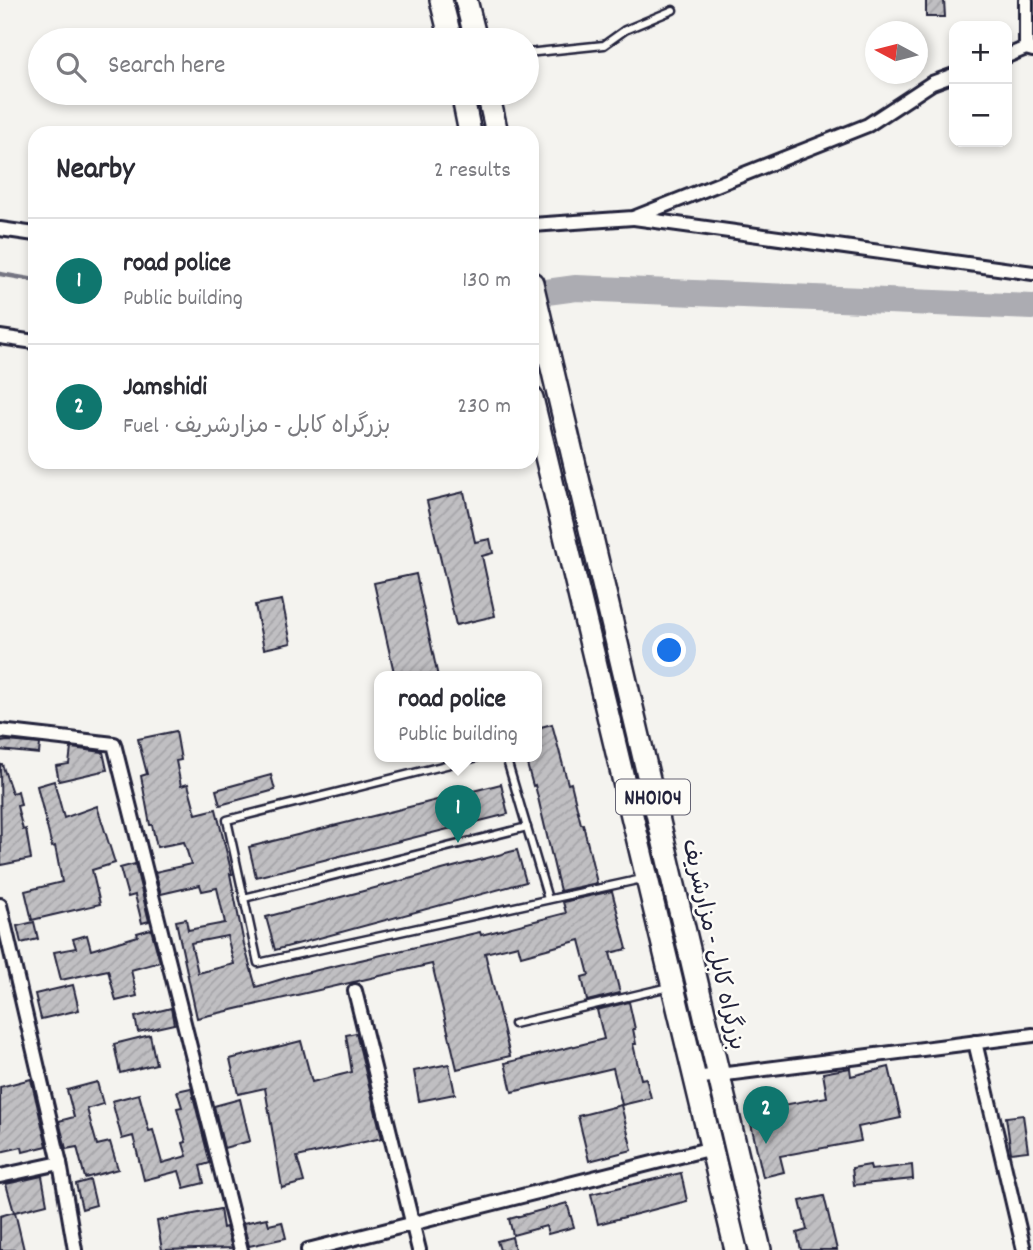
<!DOCTYPE html>
<html lang="en">
<head>
<meta charset="utf-8">
<style>
  body { margin:0; font-family:Dekko,"Playpen Sans Arabic",sans-serif; background:#f7f7f7; color:#2b2b33 }
  .controls { position:absolute; right:21px; top:21px; display:grid; overflow:hidden; border-radius:14px; box-shadow:0 4px 10px #0003 }
  .controls button { width:63px; height:63px; display:grid; place-items:center; padding:0; border:0; border-bottom:2px solid #e1e1e2; background:#fff; color:#2b2b33; font:35px sans-serif }
  .compass { position:absolute; left:865px; top:21px; width:63px; height:63px; border-radius:50%; background:#fff; box-shadow:0 4px 10px #0003; rotate:277deg }
  .you { position:absolute; left:670px; top:651px; width:24px; height:24px; margin:-18px; border:5px solid #fff; border-radius:50%; background:#1a73e8; box-shadow:0 0 0 10px #1a73e833 }
  .badge { display:grid; place-items:center; width:46px; height:46px; border-radius:50%; background:#0f766e; color:#fff; font-size:23px; font-weight:700 }
  .pin { position:absolute; translate:-50% -58px; filter:drop-shadow(0 2px 4px #0008) }
  .pin::after { content:''; position:absolute; top:37px; width:24px; height:21px; background:inherit; clip-path:polygon(0 0,100% 0,50% 100%) }
  .popup { position:absolute; left:374px; top:671px; width:168px; height:91px; box-sizing:border-box; display:grid; place-content:center; border-radius:14px; background:#fff; filter:drop-shadow(0 2px 5px #0005); font-size:23px; white-space:nowrap; color:#7c7c81 }
  .popup b { font-size:26px; color:#2b2b33 }
  .popup::after { content:''; position:absolute; left:50%; top:100%; margin-left:-14px; border:14px solid transparent; border-top-color:#fff }
  .list { margin:0; padding:0; list-style:none }
  h2 { display:flex; justify-content:space-between; align-items:center; height:91px; margin:0; padding:0 28px; font-size:30px }
  h2 small { font-size:23px; font-weight:400; color:#7c7c81 }
  .list li { display:grid; grid-template-columns:46px 1fr auto; gap:21px; align-items:center; box-sizing:border-box; height:126px; padding:0 28px; border-top:2px solid #e1e1e2 }
  .list b { display:block; font-size:26px; white-space:nowrap }
  .list p { margin:0; font-size:23px; white-space:nowrap; color:#7c7c81 }
  .list em { font-size:23px; font-style:normal; color:#7c7c81 }
  .icon { flex:none; width:38px; height:38px; fill:none; stroke:currentColor; stroke-width:2; stroke-linecap:round; stroke-linejoin:round }
  .map { position:relative; flex:none; width:1033px; height:1250px; overflow:hidden }
  .search { position:absolute; background:#fff; box-shadow:0 4px 10px #0003; left:28px; top:28px; width:511px; height:77px; display:flex; align-items:center; gap:18px; box-sizing:border-box; padding:0 24px; border-radius:38px; color:#7c7c81; font-size:26px }
  .panel { position:absolute; background:#fff; box-shadow:0 4px 10px #0003; left:28px; top:126px; width:511px; height:343px; border-radius:21px }
  .map>svg:first-child { display:block }
  .lines { fill:none; stroke-linecap:round; stroke-linejoin:round }
  .stream { stroke:#757582; stroke-width:4.5 }
  .river { stroke:#acacb2; stroke-width:26 }
  .building { fill:url(#building-hatch); stroke:#22223b; stroke-width:2; fill-rule:evenodd }
  .lane-casing { stroke:#22223b; stroke-width:11 }
  .street-casing { stroke:#22223b; stroke-width:18 }
  .highway-casing { stroke:#22223b; stroke-width:26 }
  .lane { stroke:#fdfcf7; stroke-width:6 }
  .street { stroke:#fdfcf7; stroke-width:12 }
  .highway { stroke:#fdfcf7; stroke-width:21 }
  .labels { text-anchor:middle; stroke-width:5; stroke-linejoin:round; paint-order:stroke }
  .shield { fill:#fdfcf7; stroke:#646373; stroke-width:2 }
  .shield-label { font-size:21px; font-weight:bold; fill:#22223b }
  .street-label { font-size:23px; fill:#22223b; stroke:#fdfcf7 }
</style>
</head>
<body>
<div class="map">
<svg width="1033" height="1250" viewBox="0 0 1033 1250">
  <defs>
    <pattern id="building-hatch" width="6" height="6" patternUnits="userSpaceOnUse" patternTransform="scale(1.75)"><rect width="6" height="6" fill="#c0bfc2"/><path d="M-1 1l2-2M0 6l6-6M5 7l2-2" fill="none" stroke="#a5a4a8"/></pattern>
  </defs>
  <rect width="100%" height="100%" fill="#f4f3ef"/>
  <filter id="ink" filterUnits="userSpaceOnUse"><feTurbulence type="fractalNoise" baseFrequency=".0143" numOctaves="2"/><feDisplacementMap in="SourceGraphic" scale="14" xChannelSelector="R" yChannelSelector="G"/><feConvolveMatrix kernelMatrix="1 2 1 2 8 2 1 2 1" color-interpolation-filters="sRGB"/></filter>
  <g filter="url(#ink)">
    <g class="lines">
      <!-- stream -->
      <polyline class="stream" points="0,274 35,280"/>
      <!-- river -->
      <polyline class="river" points="532,294 576,288 1033,307"/>
    </g>
    <!-- building -->
    <g class="building">
      <polygon points="926,0 944,0 945,17 926,17"/>
      <polygon points="464,492 475,542 490,539 493,553 482,556 495,616 456,625 427,501"/>
      <polygon points="416,574 438,677 395,677 374,583"/>
      <polygon points="282,600 291,643 264,649 255,605"/>
      <polygon points="552,724 568,784 571,783 581,824 583,824 597,883 560,891 535,785 533,786 525,757 537,757 537,728"/>
      <path d="M176 731 181 760 176 761 181 786 188 784 196 814 216 809 232 874H230L244 944 256 987 292 976 480 932 481 935 566 913 563 902 612 891 627 949 610 953 620 993 587 1001 582 977 589 975 580 940 521 956 518 945 485 953 510 1056 457 1069 432 964 197 1018 176 921 186 919 188 930 225 923 217 888 202 891 200 885 161 894 155 872 191 864 184 842 157 847 152 825H150L141 776 147 774 138 739ZM227 936 234 964 198 973 191 943Z"/>
      <polygon points="8,741 40,744 39,754 0,750 0,742"/>
      <polygon points="71,748 103,752 107,770 59,781 56,766 69,764"/>
      <polygon points="0,764 2,764 12,793 18,791 21,805 17,806 23,830 26,829 31,859 1,865"/>
      <polygon points="271,775 275,790 220,805 216,790"/>
      <polygon points="54,781 64,818 97,806 115,863 92,870 100,904 32,920 25,891 62,882 55,846 52,847 37,786"/>
      <polygon points="501,784 508,814 256,877 249,847"/>
      <polygon points="517,850 526,882 275,950 266,917"/>
      <polygon points="135,864 149,921 142,923 135,895 128,897 120,868"/>
      <polygon points="34,922 38,939 21,943 17,926"/>
      <polygon points="151,929 160,962 131,970 137,996 116,1001 108,970 61,980 54,952 76,948 73,939 87,935 91,950 138,936 137,933"/>
      <polygon points="73,985 79,1010 41,1019 35,994"/>
      <polygon points="629,1002 635,1029 633,1029 636,1044 633,1044 641,1079 646,1078 651,1098 622,1105 613,1068 512,1092 505,1063 604,1039 597,1010"/>
      <polygon points="171,1008 174,1024 138,1032 135,1017"/>
      <polygon points="356,1033 382,1138 297,1157 304,1182 282,1188 265,1088 238,1094 230,1059 301,1041 312,1082 352,1072 346,1035"/>
      <polygon points="150,1035 156,1064 120,1073 114,1044"/>
      <polygon points="449,1064 455,1094 419,1101 414,1071"/>
      <polygon points="889,1067 901,1118 858,1127 861,1141 780,1156 784,1172 763,1177 749,1115 783,1107 783,1105 827,1097 823,1073 850,1068 851,1076"/>
      <polygon points="31,1079 47,1146 23,1152 22,1147 0,1152 0,1087"/>
      <polygon points="97,1082 103,1104 87,1109 97,1145 110,1142 118,1169 85,1178 77,1147 66,1149 59,1121 74,1117 67,1090"/>
      <polygon points="191,1088 210,1163 200,1166 204,1183 184,1188 179,1171 144,1180 133,1136 122,1139 112,1101 139,1094 149,1131 153,1130 162,1163 187,1156 183,1143 186,1142 177,1108 182,1107 177,1091"/>
      <polygon points="240,1099 250,1141 224,1148 214,1106"/>
      <polygon points="621,1105 632,1150 589,1161 578,1116"/>
      <polygon points="1023,1115 1028,1151 1011,1153 1006,1117"/>
      <polygon points="870,1165 871,1170 912,1165 913,1179 854,1185 852,1168"/>
      <polygon points="681,1173 687,1201 598,1224 591,1194"/>
      <polygon points="42,1176 47,1204 15,1212 24,1250 0,1250 0,1216 14,1212 6,1184"/>
      <polygon points="90,1180 96,1205 82,1209 76,1184"/>
      <polygon points="824,1196 837,1250 801,1250 797,1233 807,1230 800,1201"/>
      <polygon points="567,1203 574,1227 548,1234 546,1226 513,1235 509,1219"/>
      <polygon points="220,1209 223,1228 226,1227 232,1248 162,1250 157,1221"/>
      <polygon points="267,1218 269,1225 282,1222 286,1238 249,1246 243,1223"/>
      <polygon points="512,1237 515,1250 500,1250 497,1241"/>
    </g>
    <g class="lines">
      <defs>
        <g id="lane">
          <polyline points="527,53 604,45 625,30 673,10"/>
          <polyline points="478,757 227,820 258,963 642,879"/>
          <polyline points="506,757 548,899"/>
          <polyline points="244,898 527,827"/>
          <polyline points="514,1024 669,987"/>
        </g>
        <g id="street">
          <polyline points="1026,0 1026,48"/>
          <polyline points="1007,56 1026,48 1033,50"/>
          <polyline points="634,218 1033,273"/>
          <polyline points="532,225 633,218 868,125 932,83 954,75"/>
          <polyline points="0,229 35,234"/>
          <polyline points="0,337 35,342"/>
          <polyline points="0,731 114,744 241,1250"/>
          <polyline points="0,905 60,1163 75,1250"/>
          <polyline points="355,991 419,1250"/>
          <polyline points="975,1042 1024,1250"/>
          <polyline points="695,1078 1033,1035"/>
          <polyline points="0,1176 60,1163"/>
          <polyline points="308,1250 712,1148"/>
        </g>
        <g id="highway">
          <polyline points="441,0 451,40"/>
          <polyline points="466,0 476,40"/>
          <polyline points="462,93 470,133"/>
          <polyline points="488,93 497,133"/>
          <polyline points="532,283 760,1250"/>
          <polyline points="532,398 736,1250"/>
        </g>
      </defs>
      <!-- lane casing -->
      <use href="#lane" class="lane-casing"/>
      <!-- street casing -->
      <use href="#street" class="street-casing"/>
      <!-- highway casing -->
      <use href="#highway" class="highway-casing"/>
      <!-- lane -->
      <use href="#lane" class="lane"/>
      <!-- street -->
      <use href="#street" class="street"/>
      <!-- highway -->
      <use href="#highway" class="highway"/>
    </g>
  </g>
  <g class="labels">
    <!-- shield labels -->
    <rect class="shield" x="616" y="779.5" width="74" height="35" rx="5"/>
    <g class="shield-label">
      <text x="653" y="804">NH0104</text>
    </g>
    <!-- street labels -->
    <g class="street-label">
      <text transform="translate(715 944) rotate(77)" y="8">بزرگراه کابل - مزارشریف</text>
    </g>
  </g>
</svg>
<div class="controls">
<button>+</button>
<button>−</button>
</div>
<svg class="compass" viewBox="-18 -18 36 36"><path d="M0-13l5 13h-10z" fill="#e53935"/><path d="M0 13l5-13h-10z" fill="#7c7c81"/></svg>
<div class="you"></div>
<div class="pin badge" style="left:458px;top:843px">1</div>
<div class="popup"><b>road police</b>Public building</div>
<div class="pin badge" style="left:766px;top:1144px">2</div>
<div class="search"><svg class="icon" aria-label="search" viewBox="0 0 24 24"><circle cx="10" cy="10" r="6"/><path d="M15 15l6 6"/></svg>Search here</div>
<section class="panel">
<h2>Nearby<small>2 results</small></h2>
<ul class="list">
<li><span class="badge">1</span><div><b>road police</b><p>Public building</p></div><em>130 m</em></li>
<li><span class="badge">2</span><div><b>Jamshidi</b><p>Fuel · بزرگراه کابل - مزارشریف</p></div><em>230 m</em></li>
</ul>
</section>
</div>
</body>
</html>
